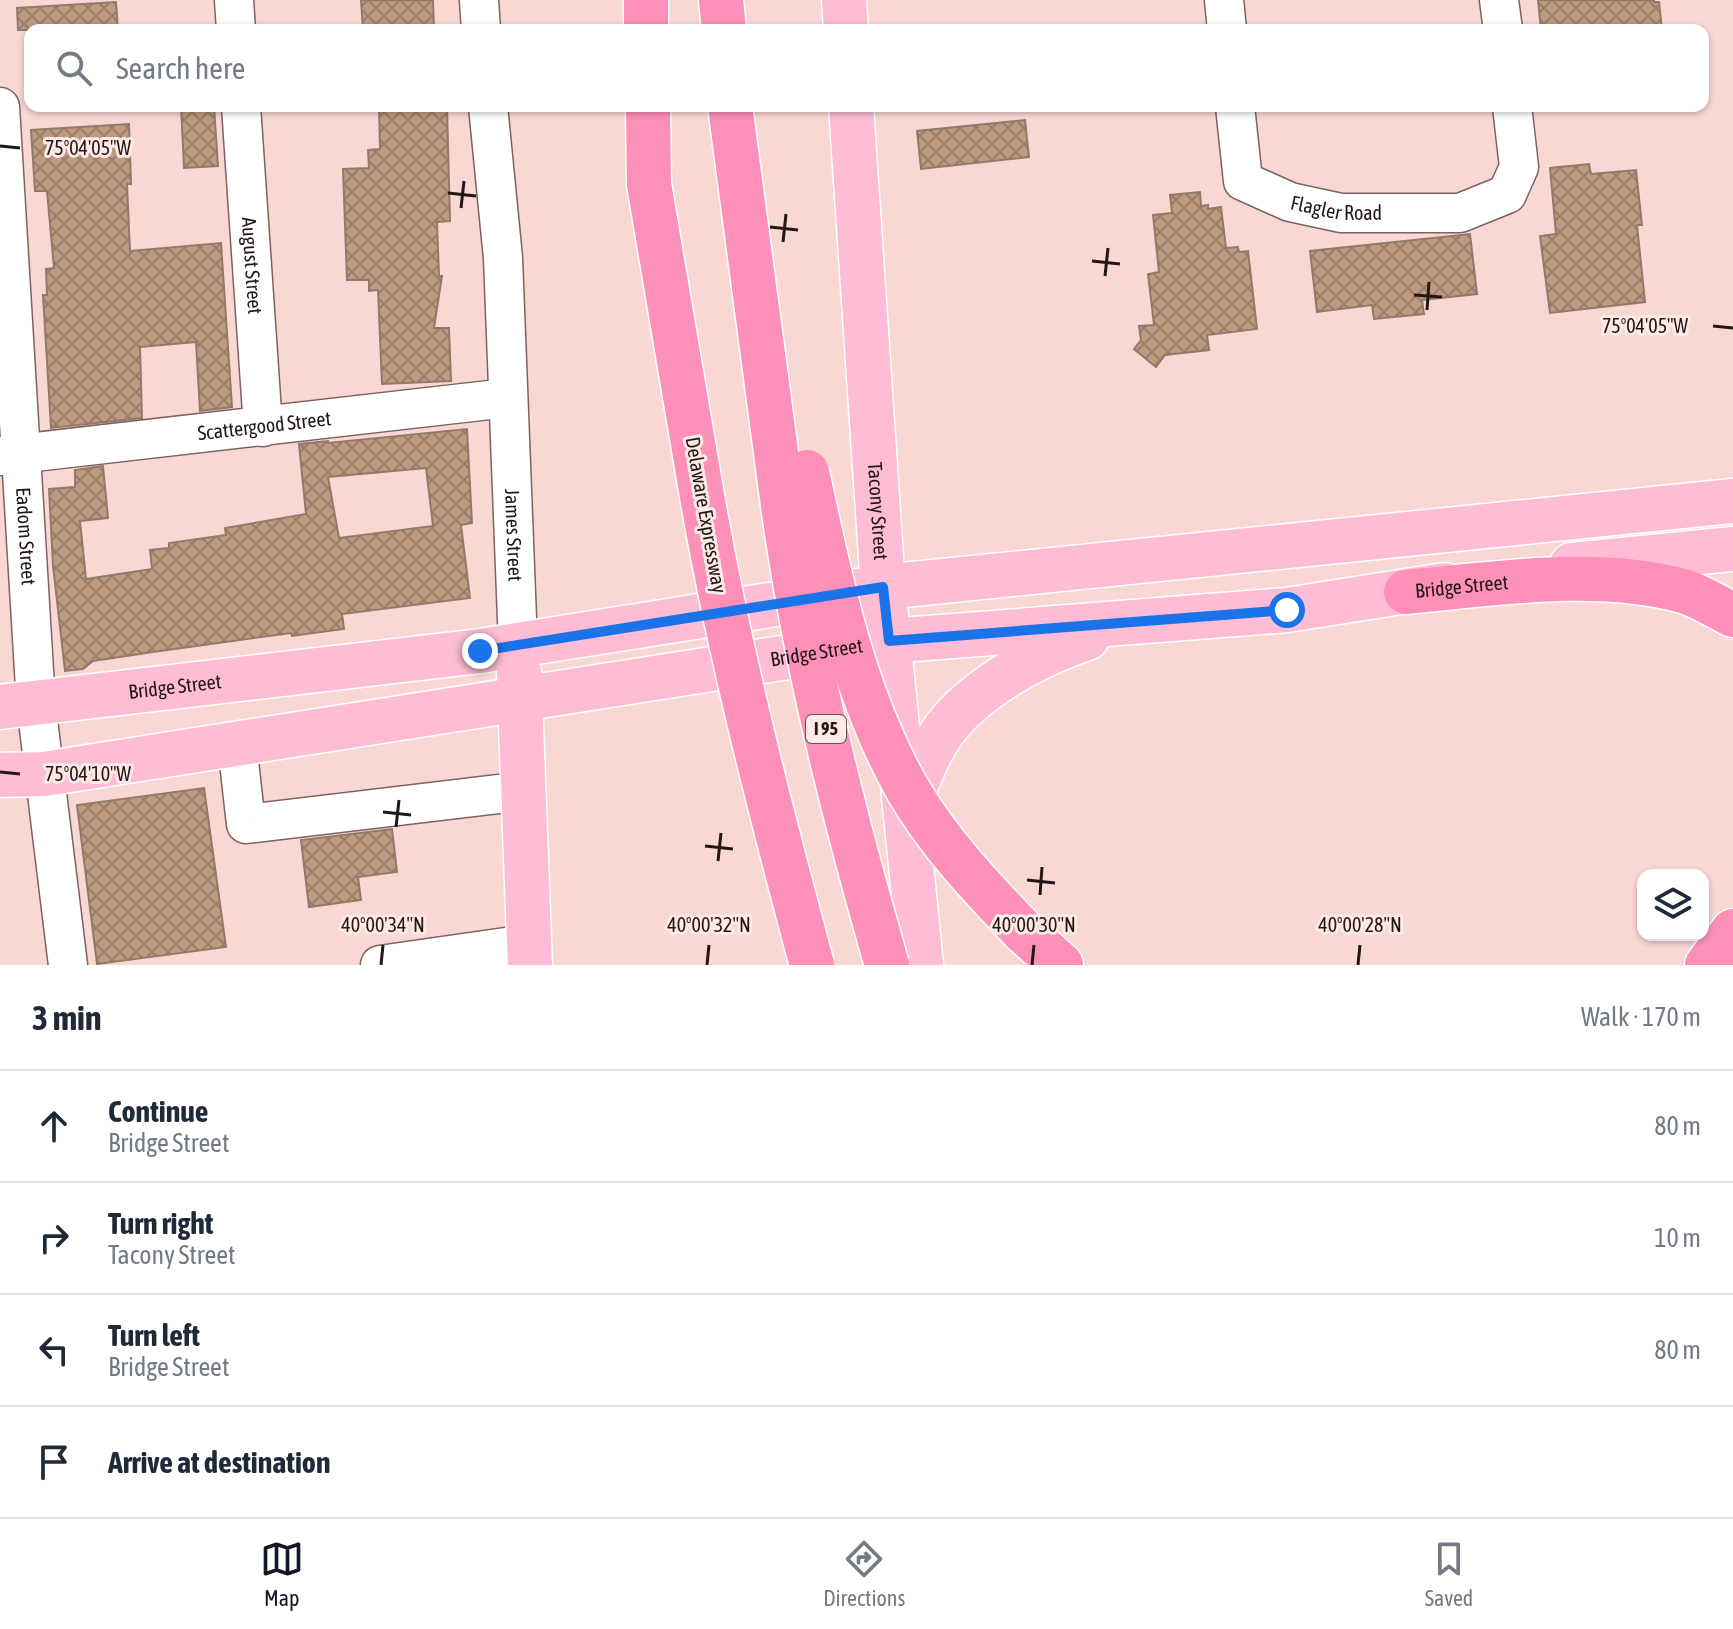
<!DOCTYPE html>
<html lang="en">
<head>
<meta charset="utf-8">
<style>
  body { margin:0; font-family:"Asap Condensed",sans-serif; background:#f6f6f7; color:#1f2937 }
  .controls { position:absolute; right:24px; bottom:24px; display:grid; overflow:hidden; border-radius:16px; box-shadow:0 2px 6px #0004 }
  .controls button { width:72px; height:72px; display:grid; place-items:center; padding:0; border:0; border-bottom:2px solid #e0e1e3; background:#fff; color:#1f2937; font:40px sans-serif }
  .stop { position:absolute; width:24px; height:24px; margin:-18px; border:6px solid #1a73e8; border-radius:50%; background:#fff }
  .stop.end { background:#1a73e8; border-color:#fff; box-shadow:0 2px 8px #0008 }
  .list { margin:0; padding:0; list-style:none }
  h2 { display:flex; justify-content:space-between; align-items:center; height:104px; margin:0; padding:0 32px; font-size:34px }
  h2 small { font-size:26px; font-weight:400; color:#747a83 }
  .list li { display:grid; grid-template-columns:52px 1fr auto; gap:24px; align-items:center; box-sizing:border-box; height:112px; padding:0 32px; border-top:2px solid #e0e1e3 }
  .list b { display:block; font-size:30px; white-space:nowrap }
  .list p { margin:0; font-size:26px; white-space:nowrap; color:#747a83 }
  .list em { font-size:26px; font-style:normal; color:#747a83 }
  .icon { flex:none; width:44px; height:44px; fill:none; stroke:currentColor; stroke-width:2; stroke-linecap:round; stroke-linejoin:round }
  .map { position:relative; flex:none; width:1733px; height:965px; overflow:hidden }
  .search { position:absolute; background:#fff; box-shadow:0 2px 6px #0004; left:24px; right:24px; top:24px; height:88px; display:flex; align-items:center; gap:20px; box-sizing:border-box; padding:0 28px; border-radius:16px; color:#747a83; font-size:30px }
  .sheet { height:552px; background:#fff }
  nav { display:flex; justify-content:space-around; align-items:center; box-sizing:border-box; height:112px; border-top:2px solid #e0e1e3; background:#fff; font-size:22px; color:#747a83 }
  nav a { display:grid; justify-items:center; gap:4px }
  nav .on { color:#111827 }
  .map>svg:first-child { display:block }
  .building { fill:url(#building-cross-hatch); stroke:#917a6a; stroke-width:2; fill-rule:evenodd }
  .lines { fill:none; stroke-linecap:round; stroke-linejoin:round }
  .minor-casing { stroke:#7e625f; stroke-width:41 }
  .major-casing { stroke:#fff; stroke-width:47 }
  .highway-casing { stroke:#fff; stroke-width:47 }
  .minor { stroke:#fff; stroke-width:38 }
  .major { stroke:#febcd5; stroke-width:44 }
  .highway { stroke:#fd90b9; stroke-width:44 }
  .highway-bridge-casing { stroke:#fff; stroke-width:47; stroke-linecap:butt }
  .highway-bridge { stroke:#fd90b9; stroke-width:44 }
  .route { stroke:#1a73e8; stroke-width:10 }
  .ticks { fill:none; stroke:#221715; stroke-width:3 }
  .labels { text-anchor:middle; stroke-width:6; stroke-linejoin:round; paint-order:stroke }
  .shield { fill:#fde9e6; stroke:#645654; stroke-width:2 }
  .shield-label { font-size:18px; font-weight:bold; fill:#221715 }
  .street-label { font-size:20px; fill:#221715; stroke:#fde9e6 }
  .ticks-label { font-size:20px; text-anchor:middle; fill:#221715; stroke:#fde9e6; stroke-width:6; stroke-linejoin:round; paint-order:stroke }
</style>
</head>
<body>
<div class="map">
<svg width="1733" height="965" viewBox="0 0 1733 965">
  <defs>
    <pattern id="building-cross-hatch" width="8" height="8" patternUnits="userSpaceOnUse" patternTransform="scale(2)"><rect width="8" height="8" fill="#be9a80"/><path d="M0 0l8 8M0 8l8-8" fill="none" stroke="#9a7d68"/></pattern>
  </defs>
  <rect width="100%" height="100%" fill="#f9d8d4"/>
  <!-- building -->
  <g class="building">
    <polygon points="361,0 433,0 434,30 363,30"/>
    <polygon points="1538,0 1654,0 1654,2 1659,2 1662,30 1541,30"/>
    <polygon points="116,2 118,30 18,30 17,8"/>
    <polygon points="181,106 214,106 218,166 184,168"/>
    <polygon points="379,106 447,106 450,221 437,222 439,276 442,276 434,328 449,328 451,381 382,384 378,290 369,291 369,280 347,280 343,169 369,168 368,150 380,149"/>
    <polygon points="1025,120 1029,157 921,169 917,131"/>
    <polygon points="129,124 131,184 127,184 130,251 221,243 232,407 200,411 196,342 140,347 142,418 51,428 43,295 47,295 46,269 54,268 47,191 35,191 31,130"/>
    <polygon points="1589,164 1591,174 1636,170 1642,225 1637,225 1645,302 1550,313 1540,236 1556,234 1550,168"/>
    <polygon points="1200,192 1201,206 1208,205 1208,209 1221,207 1226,248 1238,247 1239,252 1248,251 1257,329 1207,335 1209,350 1165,355 1156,367 1134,349 1141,340 1139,326 1154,325 1148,274 1159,272 1153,215 1172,213 1170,195"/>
    <polygon points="1470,234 1477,294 1422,300 1424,314 1374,319 1372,305 1317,312 1310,251"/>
    <path d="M467 429 472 523 461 525 470 598 342 614 344 629 292 636 291 633 153 652 93 661 83 669 65 671 53 566 49 489 75 487V470L103 466 108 518 80 521 86 579 152 569 150 550 169 548V543L226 535 225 528 306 514 299 444 328 441V443ZM426 468 433 526 339 538 328 477Z"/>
    <polygon points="204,788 226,947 97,964 77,805"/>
    <polygon points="392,829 397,872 358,877 361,900 309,907 301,840"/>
  </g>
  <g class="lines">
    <defs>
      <g id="minor">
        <polyline points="234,0 236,30"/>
        <polyline points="479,0 481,30"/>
        <polyline points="1224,0 1227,30"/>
        <polyline points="1499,0 1503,30"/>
        <path id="s1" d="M241 106 263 427"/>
        <path id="s2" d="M488 106 503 258 518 645"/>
        <path id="s3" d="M1235 106 1243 181 1290 202 1341 213H1460L1507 194 1519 167 1512 106"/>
        <path id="s4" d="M0 107 36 704 68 965"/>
        <path id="s5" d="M0 456 507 398"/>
        <polyline points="237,744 246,824 523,791"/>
        <polyline points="380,965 528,944"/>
      </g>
      <g id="major">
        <polyline points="844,0 846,30"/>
        <path id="s6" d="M851 106 883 587 921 965"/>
        <polyline points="1572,565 1733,549"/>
        <polyline points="519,672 530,965"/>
        <path id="s7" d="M0 707 480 651 883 587 1733 501"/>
        <path id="s8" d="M0 775 44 774 889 641 1287 610 1445 585"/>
        <path d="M908 808C917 781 927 754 944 730 976 687 1037 655 1087 638"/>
      </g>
      <g id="highway">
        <polyline points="646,0 646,30"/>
        <polyline points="721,0 724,30"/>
        <polyline points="648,106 649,184 702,496"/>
        <polyline points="730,106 781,490"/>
        <path id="s9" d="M1406 592C1494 584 1596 567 1683 591 1700 596 1717 607 1733 615"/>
        <polyline points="1023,931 1061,965"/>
        <polyline points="1707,965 1733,931"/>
      </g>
    </defs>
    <!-- minor casing -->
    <use href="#minor" class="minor-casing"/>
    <!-- major casing -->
    <use href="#major" class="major-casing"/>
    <!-- highway casing -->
    <use href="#highway" class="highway-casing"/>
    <!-- minor -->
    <use href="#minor" class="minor"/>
    <!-- major -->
    <use href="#major" class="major"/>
    <!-- highway -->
    <use href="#highway" class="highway"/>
    <defs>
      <g id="highway-bridge">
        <path d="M807 472C830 579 853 694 908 790 939 843 981 887 1023 931"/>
        <path d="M781 490C802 651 842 809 887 965"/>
        <path d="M702 496C730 656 770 809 812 965"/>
      </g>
    </defs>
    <!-- highway-bridge casing -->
    <use href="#highway-bridge" class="highway-bridge-casing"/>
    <!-- highway-bridge -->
    <use href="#highway-bridge" class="highway-bridge"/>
  </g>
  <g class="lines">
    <!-- route -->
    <polyline class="route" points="480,651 883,587 889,641 1287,610"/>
  </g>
  <!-- ticks -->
  <path class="ticks" d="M0 146 20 148M448 193 476 196M461 208 464 181M770 227 798 230M783 242 786 214M1092 261 1120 264M1105 276 1108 248M1414 295 1442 297M1427 310 1429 282M1713 326 1733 328M0 772 20 774M383 812 411 815M396 827 399 800M705 846 733 849M718 861 721 833M1027 880 1055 883M1040 895 1042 867M381 965 383 945M707 965 709 945M1032 965 1034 945M1358 965 1360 945"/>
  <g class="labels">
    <!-- shield labels -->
    <rect class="shield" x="806" y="715" width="40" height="28" rx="6"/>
    <g class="shield-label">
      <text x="826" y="735">I 95</text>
    </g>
    <!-- street labels -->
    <g class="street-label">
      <text dy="7" stroke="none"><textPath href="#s3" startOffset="174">Flagler Road</textPath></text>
      <text dy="7" stroke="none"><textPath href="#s1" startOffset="160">August Street</textPath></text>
      <text dy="7" stroke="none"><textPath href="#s5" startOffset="266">Scattergood Street</textPath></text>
      <text dy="7" stroke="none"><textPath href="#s6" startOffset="406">Tacony Street</textPath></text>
      <text transform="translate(706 515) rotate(80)" y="7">Delaware Expressway</text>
      <text dy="7" stroke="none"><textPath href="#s2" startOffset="430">James Street</textPath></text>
      <text dy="7" stroke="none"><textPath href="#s4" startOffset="430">Eadom Street</textPath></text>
      <text dy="7" stroke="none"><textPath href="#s9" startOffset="56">Bridge Street</textPath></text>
      <text dy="7" stroke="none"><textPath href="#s8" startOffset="826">Bridge Street</textPath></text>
      <text dy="7" stroke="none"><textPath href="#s7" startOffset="176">Bridge Street</textPath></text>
    </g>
  </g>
  <g class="ticks-label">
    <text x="88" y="155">75°04'05"W</text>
    <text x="1645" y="333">75°04'05"W</text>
    <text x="88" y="781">75°04'10"W</text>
    <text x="383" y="932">40°00'34"N</text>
    <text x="709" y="932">40°00'32"N</text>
    <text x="1034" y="932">40°00'30"N</text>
    <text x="1360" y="932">40°00'28"N</text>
  </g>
</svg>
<div class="controls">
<button><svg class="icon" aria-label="layers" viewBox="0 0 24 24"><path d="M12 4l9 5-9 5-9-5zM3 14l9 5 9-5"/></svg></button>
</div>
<div class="stop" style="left:1287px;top:610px"></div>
<div class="stop end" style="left:480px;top:651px"></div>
<div class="search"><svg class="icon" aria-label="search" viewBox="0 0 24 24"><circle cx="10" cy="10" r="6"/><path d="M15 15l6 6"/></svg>Search here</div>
</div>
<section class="sheet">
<h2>3 min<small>Walk · 170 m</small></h2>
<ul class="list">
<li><svg class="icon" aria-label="ahead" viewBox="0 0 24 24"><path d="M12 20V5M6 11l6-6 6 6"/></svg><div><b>Continue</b><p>Bridge Street</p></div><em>80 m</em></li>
<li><svg class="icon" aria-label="right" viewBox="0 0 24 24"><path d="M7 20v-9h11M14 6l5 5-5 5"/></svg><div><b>Turn right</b><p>Tacony Street</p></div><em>10 m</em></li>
<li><svg class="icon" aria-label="left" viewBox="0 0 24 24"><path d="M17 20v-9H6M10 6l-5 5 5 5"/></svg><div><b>Turn left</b><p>Bridge Street</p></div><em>80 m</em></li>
<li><svg class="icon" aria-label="arrive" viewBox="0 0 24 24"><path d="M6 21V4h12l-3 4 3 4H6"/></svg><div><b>Arrive at destination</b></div></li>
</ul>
</section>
<nav>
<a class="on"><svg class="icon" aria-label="map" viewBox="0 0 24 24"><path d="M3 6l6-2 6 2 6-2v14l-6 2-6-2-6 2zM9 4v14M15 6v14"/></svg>Map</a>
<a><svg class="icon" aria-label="directions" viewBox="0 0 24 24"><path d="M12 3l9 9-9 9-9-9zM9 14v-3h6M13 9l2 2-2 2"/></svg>Directions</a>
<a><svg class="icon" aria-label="saved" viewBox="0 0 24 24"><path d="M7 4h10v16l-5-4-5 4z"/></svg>Saved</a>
</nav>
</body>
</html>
